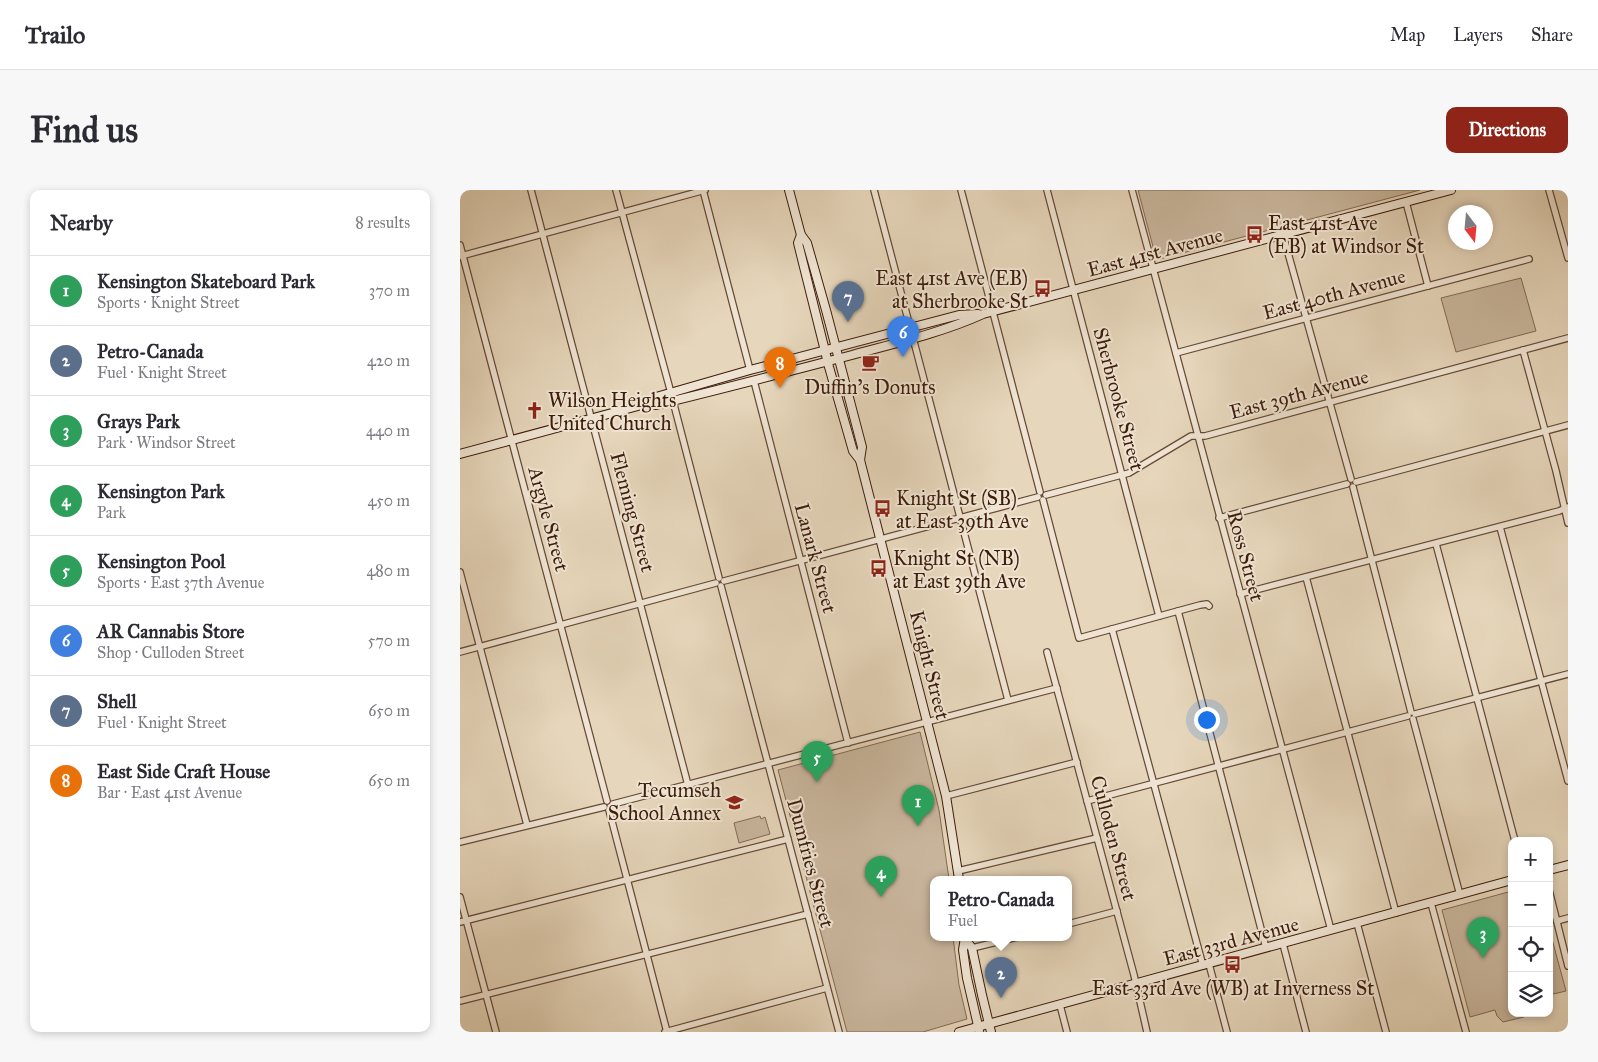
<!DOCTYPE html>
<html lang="en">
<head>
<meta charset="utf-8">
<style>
  body { margin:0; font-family:"IM FELL Great Primer",serif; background:#f7f7f7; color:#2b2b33 }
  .controls { position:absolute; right:15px; bottom:15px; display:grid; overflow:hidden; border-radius:10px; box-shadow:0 2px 8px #0003 }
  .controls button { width:45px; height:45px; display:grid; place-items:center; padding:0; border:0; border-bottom:1px solid #e1e1e2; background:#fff; color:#2b2b33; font:25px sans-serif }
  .compass { position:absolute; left:988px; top:15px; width:45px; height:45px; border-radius:50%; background:#fff; box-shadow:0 2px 8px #0003; rotate:164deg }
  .you { position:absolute; left:746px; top:529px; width:18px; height:18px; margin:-12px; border:4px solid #fff; border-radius:50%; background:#1a73e8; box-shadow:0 0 0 8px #1a73e833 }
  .badge { display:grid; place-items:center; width:32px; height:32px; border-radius:50%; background:#8f2418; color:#fff; font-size:16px; font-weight:700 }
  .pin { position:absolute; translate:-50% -41px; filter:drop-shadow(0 1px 2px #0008) }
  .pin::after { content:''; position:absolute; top:26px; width:18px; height:15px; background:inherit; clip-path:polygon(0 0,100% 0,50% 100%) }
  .popup { position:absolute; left:470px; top:686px; width:142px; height:65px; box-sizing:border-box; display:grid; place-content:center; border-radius:10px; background:#fff; filter:drop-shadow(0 1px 4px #0005); font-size:16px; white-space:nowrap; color:#7c7c81 }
  .popup b { font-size:19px; color:#2b2b33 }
  .popup::after { content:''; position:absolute; left:50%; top:100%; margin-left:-10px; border:10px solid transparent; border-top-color:#fff }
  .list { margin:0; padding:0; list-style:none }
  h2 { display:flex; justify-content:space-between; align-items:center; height:65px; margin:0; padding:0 20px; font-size:21px }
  h2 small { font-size:16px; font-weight:400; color:#7c7c81 }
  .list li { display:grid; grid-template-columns:32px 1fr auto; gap:15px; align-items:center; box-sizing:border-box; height:70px; padding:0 20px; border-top:1px solid #e1e1e2 }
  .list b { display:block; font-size:19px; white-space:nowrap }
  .list p { margin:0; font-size:16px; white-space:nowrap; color:#7c7c81 }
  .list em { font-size:16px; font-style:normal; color:#7c7c81 }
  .icon { flex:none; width:28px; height:28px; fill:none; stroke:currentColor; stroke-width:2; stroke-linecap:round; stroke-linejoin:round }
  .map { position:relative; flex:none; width:1108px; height:842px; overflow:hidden; border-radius:10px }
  header { display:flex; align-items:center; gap:30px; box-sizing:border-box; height:70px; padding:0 25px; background:#fff; border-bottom:1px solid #e1e1e2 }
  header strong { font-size:24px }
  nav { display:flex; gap:28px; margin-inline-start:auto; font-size:18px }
  .intro { display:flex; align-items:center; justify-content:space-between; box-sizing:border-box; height:120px; padding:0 30px }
  h1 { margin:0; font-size:35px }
  .button { padding:12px 22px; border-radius:10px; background:#8f2418; color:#fff; font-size:18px; font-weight:700 }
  main { display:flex; gap:30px; padding:0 30px }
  aside { flex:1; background:#fff; border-radius:10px; box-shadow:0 2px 8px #0003 }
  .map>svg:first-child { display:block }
  .green { fill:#c9b69d; stroke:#836954 }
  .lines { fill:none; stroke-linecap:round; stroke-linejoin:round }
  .street-casing { stroke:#674a36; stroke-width:8 }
  .secondary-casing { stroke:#3d1c0a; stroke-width:10 }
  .street { stroke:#efe4d3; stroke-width:5.5 }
  .secondary { stroke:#efe4d3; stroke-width:8 }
  .labels { text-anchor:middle; stroke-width:4; stroke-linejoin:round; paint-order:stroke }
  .poi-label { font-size:20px; fill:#3d1c0a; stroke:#efe4d3; text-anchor:start }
  .street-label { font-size:20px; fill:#3d1c0a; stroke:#efe4d3 }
</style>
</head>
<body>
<header>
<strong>Trailo</strong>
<nav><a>Map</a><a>Layers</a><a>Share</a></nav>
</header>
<div class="intro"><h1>Find us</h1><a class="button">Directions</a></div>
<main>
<aside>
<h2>Nearby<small>8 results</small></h2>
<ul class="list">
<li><span class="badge" style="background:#2e9e5b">1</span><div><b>Kensington Skateboard Park</b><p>Sports · Knight Street</p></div><em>370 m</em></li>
<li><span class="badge" style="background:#5c6f8a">2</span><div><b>Petro-Canada</b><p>Fuel · Knight Street</p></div><em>420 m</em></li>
<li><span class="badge" style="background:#2e9e5b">3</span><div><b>Grays Park</b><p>Park · Windsor Street</p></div><em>440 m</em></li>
<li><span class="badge" style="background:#2e9e5b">4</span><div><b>Kensington Park</b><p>Park</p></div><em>450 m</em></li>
<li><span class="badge" style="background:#2e9e5b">5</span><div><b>Kensington Pool</b><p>Sports · East 37th Avenue</p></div><em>480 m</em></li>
<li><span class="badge" style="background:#3f7fe0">6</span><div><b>AR Cannabis Store</b><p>Shop · Culloden Street</p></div><em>570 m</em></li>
<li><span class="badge" style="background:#5c6f8a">7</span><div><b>Shell</b><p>Fuel · Knight Street</p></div><em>650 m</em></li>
<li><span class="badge" style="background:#e8710a">8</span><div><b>East Side Craft House</b><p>Bar · East 41st Avenue</p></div><em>650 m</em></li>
</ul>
</aside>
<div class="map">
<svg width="1108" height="842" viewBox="0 0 1108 842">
  <rect width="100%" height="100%" fill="#e6d6bb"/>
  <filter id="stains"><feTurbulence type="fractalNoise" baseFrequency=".004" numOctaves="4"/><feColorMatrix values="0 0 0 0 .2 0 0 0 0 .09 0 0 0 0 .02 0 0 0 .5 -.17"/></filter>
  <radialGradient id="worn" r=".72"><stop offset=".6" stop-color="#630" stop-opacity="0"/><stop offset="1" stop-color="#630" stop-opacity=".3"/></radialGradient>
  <!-- green -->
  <g class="green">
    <polygon points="678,0 960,0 847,30 842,28 828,31 824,36 700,69 696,68"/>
    <polygon points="1061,88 1076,141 996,162 981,108"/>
    <polygon points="460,542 479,620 489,689 474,689 474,747 493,747 499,795 507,829 463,842 387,842 318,580"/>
    <polygon points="300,626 301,629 305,627 310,644 279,653 274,633"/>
    <polygon points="1052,701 1052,823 1063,823 1064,827 1043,832 1037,826 1035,820 1010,827 982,720"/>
    <polygon points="1089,738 1106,801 1089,805"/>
  </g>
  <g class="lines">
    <defs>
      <g id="street">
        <polyline points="71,0 228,595"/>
        <polyline points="156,0 211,203"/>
        <polyline points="243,0 290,180"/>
        <polyline points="414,0 450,137"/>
        <polyline points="501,0 580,302"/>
        <polyline points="587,0 699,426"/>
        <polyline points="672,0 871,740"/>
        <polyline points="1089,0 1108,68"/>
        <polyline points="946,12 968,96"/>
        <polyline points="823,45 891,289"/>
        <polyline points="0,55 147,611"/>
        <polyline points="1,66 245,0"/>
        <polyline points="453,148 548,510"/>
        <polyline points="1063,160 1096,281 1108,333"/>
        <polyline points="716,163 1069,69"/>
        <polyline points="294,191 388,553"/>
        <polyline points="213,211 259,388"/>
        <polyline points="896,292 1108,235"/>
        <polyline points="893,297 951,522"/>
        <polyline points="586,305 669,283 731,246 745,246 1108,148"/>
        <polyline points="583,310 619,448 740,415 747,414 749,416"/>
        <polyline points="759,328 887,294"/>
        <polyline points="1040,337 1108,591"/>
        <polyline points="976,354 1055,651"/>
        <polyline points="0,382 67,635"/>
        <polyline points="846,387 936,723"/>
        <polyline points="264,391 578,307"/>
        <polyline points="261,396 379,842"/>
        <polyline points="780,404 1099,321 1108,317"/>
        <polyline points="718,421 806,758"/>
        <polyline points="652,439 743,776"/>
        <polyline points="0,462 256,393"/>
        <polyline points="587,462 674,785 687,842"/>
        <polyline points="955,524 1108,484"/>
        <polyline points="953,529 1000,705"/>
        <polyline points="486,606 617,572"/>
        <polyline points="627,611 948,526"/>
        <polyline points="153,614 597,498"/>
        <polyline points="149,620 207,842"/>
        <polyline points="0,652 144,617"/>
        <polyline points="498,681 637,648"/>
        <polyline points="1089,700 1108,776"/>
        <polyline points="0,707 36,842"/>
        <polyline points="971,713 1006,842"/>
        <polyline points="1097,731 1108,728"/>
        <polyline points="0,732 328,649"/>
        <polyline points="897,733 926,842"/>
        <polyline points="608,734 657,721"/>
        <polyline points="823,754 846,842"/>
        <polyline points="512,758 558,747"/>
        <polyline points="749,774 767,842"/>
        <polyline points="0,811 348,724"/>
        <polyline points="600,815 607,842"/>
        <polyline points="205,842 367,798"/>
      </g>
      <g id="secondary">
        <polyline points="329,0 341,45 347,53 366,120 402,257 400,270 486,606 499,689"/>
        <polyline points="341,45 338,53 369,177 393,261 400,270"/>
        <path d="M189 213 196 215C262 199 327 182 392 165 436 153 481 143 523 124L991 0"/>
        <polyline points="0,264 189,213 196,207 290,180 499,125 518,124"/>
        <polyline points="1089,680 1108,675"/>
        <polyline points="505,747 503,760 507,788 519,840"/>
        <polyline points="505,749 512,758 522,805 531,842"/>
        <polyline points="499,842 1052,690"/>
      </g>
    </defs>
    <!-- street casing -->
    <use href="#street" class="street-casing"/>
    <!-- secondary casing -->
    <use href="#secondary" class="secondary-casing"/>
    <!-- street -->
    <use href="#street" class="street"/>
    <!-- secondary -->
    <use href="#secondary" class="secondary"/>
  </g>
  <!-- icons -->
  <defs>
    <symbol id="bus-bare" viewBox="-9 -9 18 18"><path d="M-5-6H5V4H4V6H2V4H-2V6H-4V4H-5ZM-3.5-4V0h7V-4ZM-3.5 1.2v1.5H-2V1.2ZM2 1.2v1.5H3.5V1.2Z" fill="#8f2418" stroke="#efe4d3" stroke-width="2.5" paint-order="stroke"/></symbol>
    <symbol id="cafe-bare" viewBox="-9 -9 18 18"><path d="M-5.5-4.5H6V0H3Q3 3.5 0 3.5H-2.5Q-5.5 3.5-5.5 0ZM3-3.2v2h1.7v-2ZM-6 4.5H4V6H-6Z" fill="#8f2418" stroke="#efe4d3" stroke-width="2.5" paint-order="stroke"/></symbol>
    <symbol id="church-bare" viewBox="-9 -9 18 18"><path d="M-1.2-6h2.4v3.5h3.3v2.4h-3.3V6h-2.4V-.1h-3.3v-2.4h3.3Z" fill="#8f2418" stroke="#efe4d3" stroke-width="2.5" paint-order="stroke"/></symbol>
    <symbol id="school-bare" viewBox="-9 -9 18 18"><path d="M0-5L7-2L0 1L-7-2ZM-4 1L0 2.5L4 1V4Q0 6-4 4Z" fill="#8f2418" stroke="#efe4d3" stroke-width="2.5" paint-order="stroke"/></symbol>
  </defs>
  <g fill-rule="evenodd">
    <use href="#bus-bare" x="782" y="32" width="25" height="25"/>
    <use href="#bus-bare" x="570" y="86" width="25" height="25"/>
    <use href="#cafe-bare" x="398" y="160" width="25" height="25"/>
    <use href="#church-bare" x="62" y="208" width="25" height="25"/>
    <use href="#bus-bare" x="410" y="306" width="25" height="25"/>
    <use href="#bus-bare" x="406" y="366" width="25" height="25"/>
    <use href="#school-bare" x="262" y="600" width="25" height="25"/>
    <use href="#bus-bare" x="760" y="762" width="25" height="25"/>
  </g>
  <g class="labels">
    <!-- poi labels -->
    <g class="poi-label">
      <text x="808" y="40">East 41st Ave<tspan x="808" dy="23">(EB) at Windsor St</tspan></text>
      <text x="568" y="95" text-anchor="end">East 41st Ave (EB)<tspan x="568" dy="23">at Sherbrooke St</tspan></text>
      <text x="410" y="204" text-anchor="middle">Duffin's Donuts</text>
      <text x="88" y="217">Wilson Heights<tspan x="88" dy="23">United Church</tspan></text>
      <text x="436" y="315">Knight St (SB)<tspan x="436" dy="23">at East 39th Ave</tspan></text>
      <text x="433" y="375">Knight St (NB)<tspan x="433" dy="23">at East 39th Ave</tspan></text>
      <text x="261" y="607" text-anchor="end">Tecumseh<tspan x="261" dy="23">School Annex</tspan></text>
      <text x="773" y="805" text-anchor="middle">East 33rd Ave (WB) at Inverness St</text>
    </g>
    <!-- street labels -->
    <g class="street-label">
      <text transform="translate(695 62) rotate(-15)" y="7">East 41st Avenue</text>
      <text transform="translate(874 104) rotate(-15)" y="7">East 40th Avenue</text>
      <text transform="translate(839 204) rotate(-15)" y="7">East 39th Avenue</text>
      <text transform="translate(659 209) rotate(75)" y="7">Sherbrooke Street</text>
      <text transform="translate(173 322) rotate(75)" y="7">Fleming Street</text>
      <text transform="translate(89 329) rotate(75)" y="7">Argyle Street</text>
      <text transform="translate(786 366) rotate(75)" y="7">Ross Street</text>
      <text transform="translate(356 368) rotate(75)" y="7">Lanark Street</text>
      <text transform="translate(470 475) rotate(76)" y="7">Knight Street</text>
      <text transform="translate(654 648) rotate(75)" y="7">Culloden Street</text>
      <text transform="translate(351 673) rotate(75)" y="7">Dumfries Street</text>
      <text transform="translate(771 751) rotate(-15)" y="7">East 33rd Avenue</text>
    </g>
  </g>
  <rect width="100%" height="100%" filter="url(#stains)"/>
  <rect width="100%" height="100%" fill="url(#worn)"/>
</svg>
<div class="controls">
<button>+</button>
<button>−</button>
<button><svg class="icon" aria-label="locate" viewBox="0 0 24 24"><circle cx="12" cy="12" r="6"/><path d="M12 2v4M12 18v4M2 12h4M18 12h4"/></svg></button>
<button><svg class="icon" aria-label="layers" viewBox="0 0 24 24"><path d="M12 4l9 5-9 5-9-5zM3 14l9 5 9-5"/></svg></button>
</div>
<svg class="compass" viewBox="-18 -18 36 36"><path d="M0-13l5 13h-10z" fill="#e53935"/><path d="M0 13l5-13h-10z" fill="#7c7c81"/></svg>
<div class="you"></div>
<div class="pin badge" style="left:458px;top:636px;background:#2e9e5b">1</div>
<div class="pin badge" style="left:541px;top:808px;background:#5c6f8a">2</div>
<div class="popup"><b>Petro-Canada</b>Fuel</div>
<div class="pin badge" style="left:1023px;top:768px;background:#2e9e5b">3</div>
<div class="pin badge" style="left:421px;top:707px;background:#2e9e5b">4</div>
<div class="pin badge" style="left:357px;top:592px;background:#2e9e5b">5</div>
<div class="pin badge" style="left:443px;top:167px;background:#3f7fe0">6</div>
<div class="pin badge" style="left:388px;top:132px;background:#5c6f8a">7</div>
<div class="pin badge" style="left:320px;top:198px;background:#e8710a">8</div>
</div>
</main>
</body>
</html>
